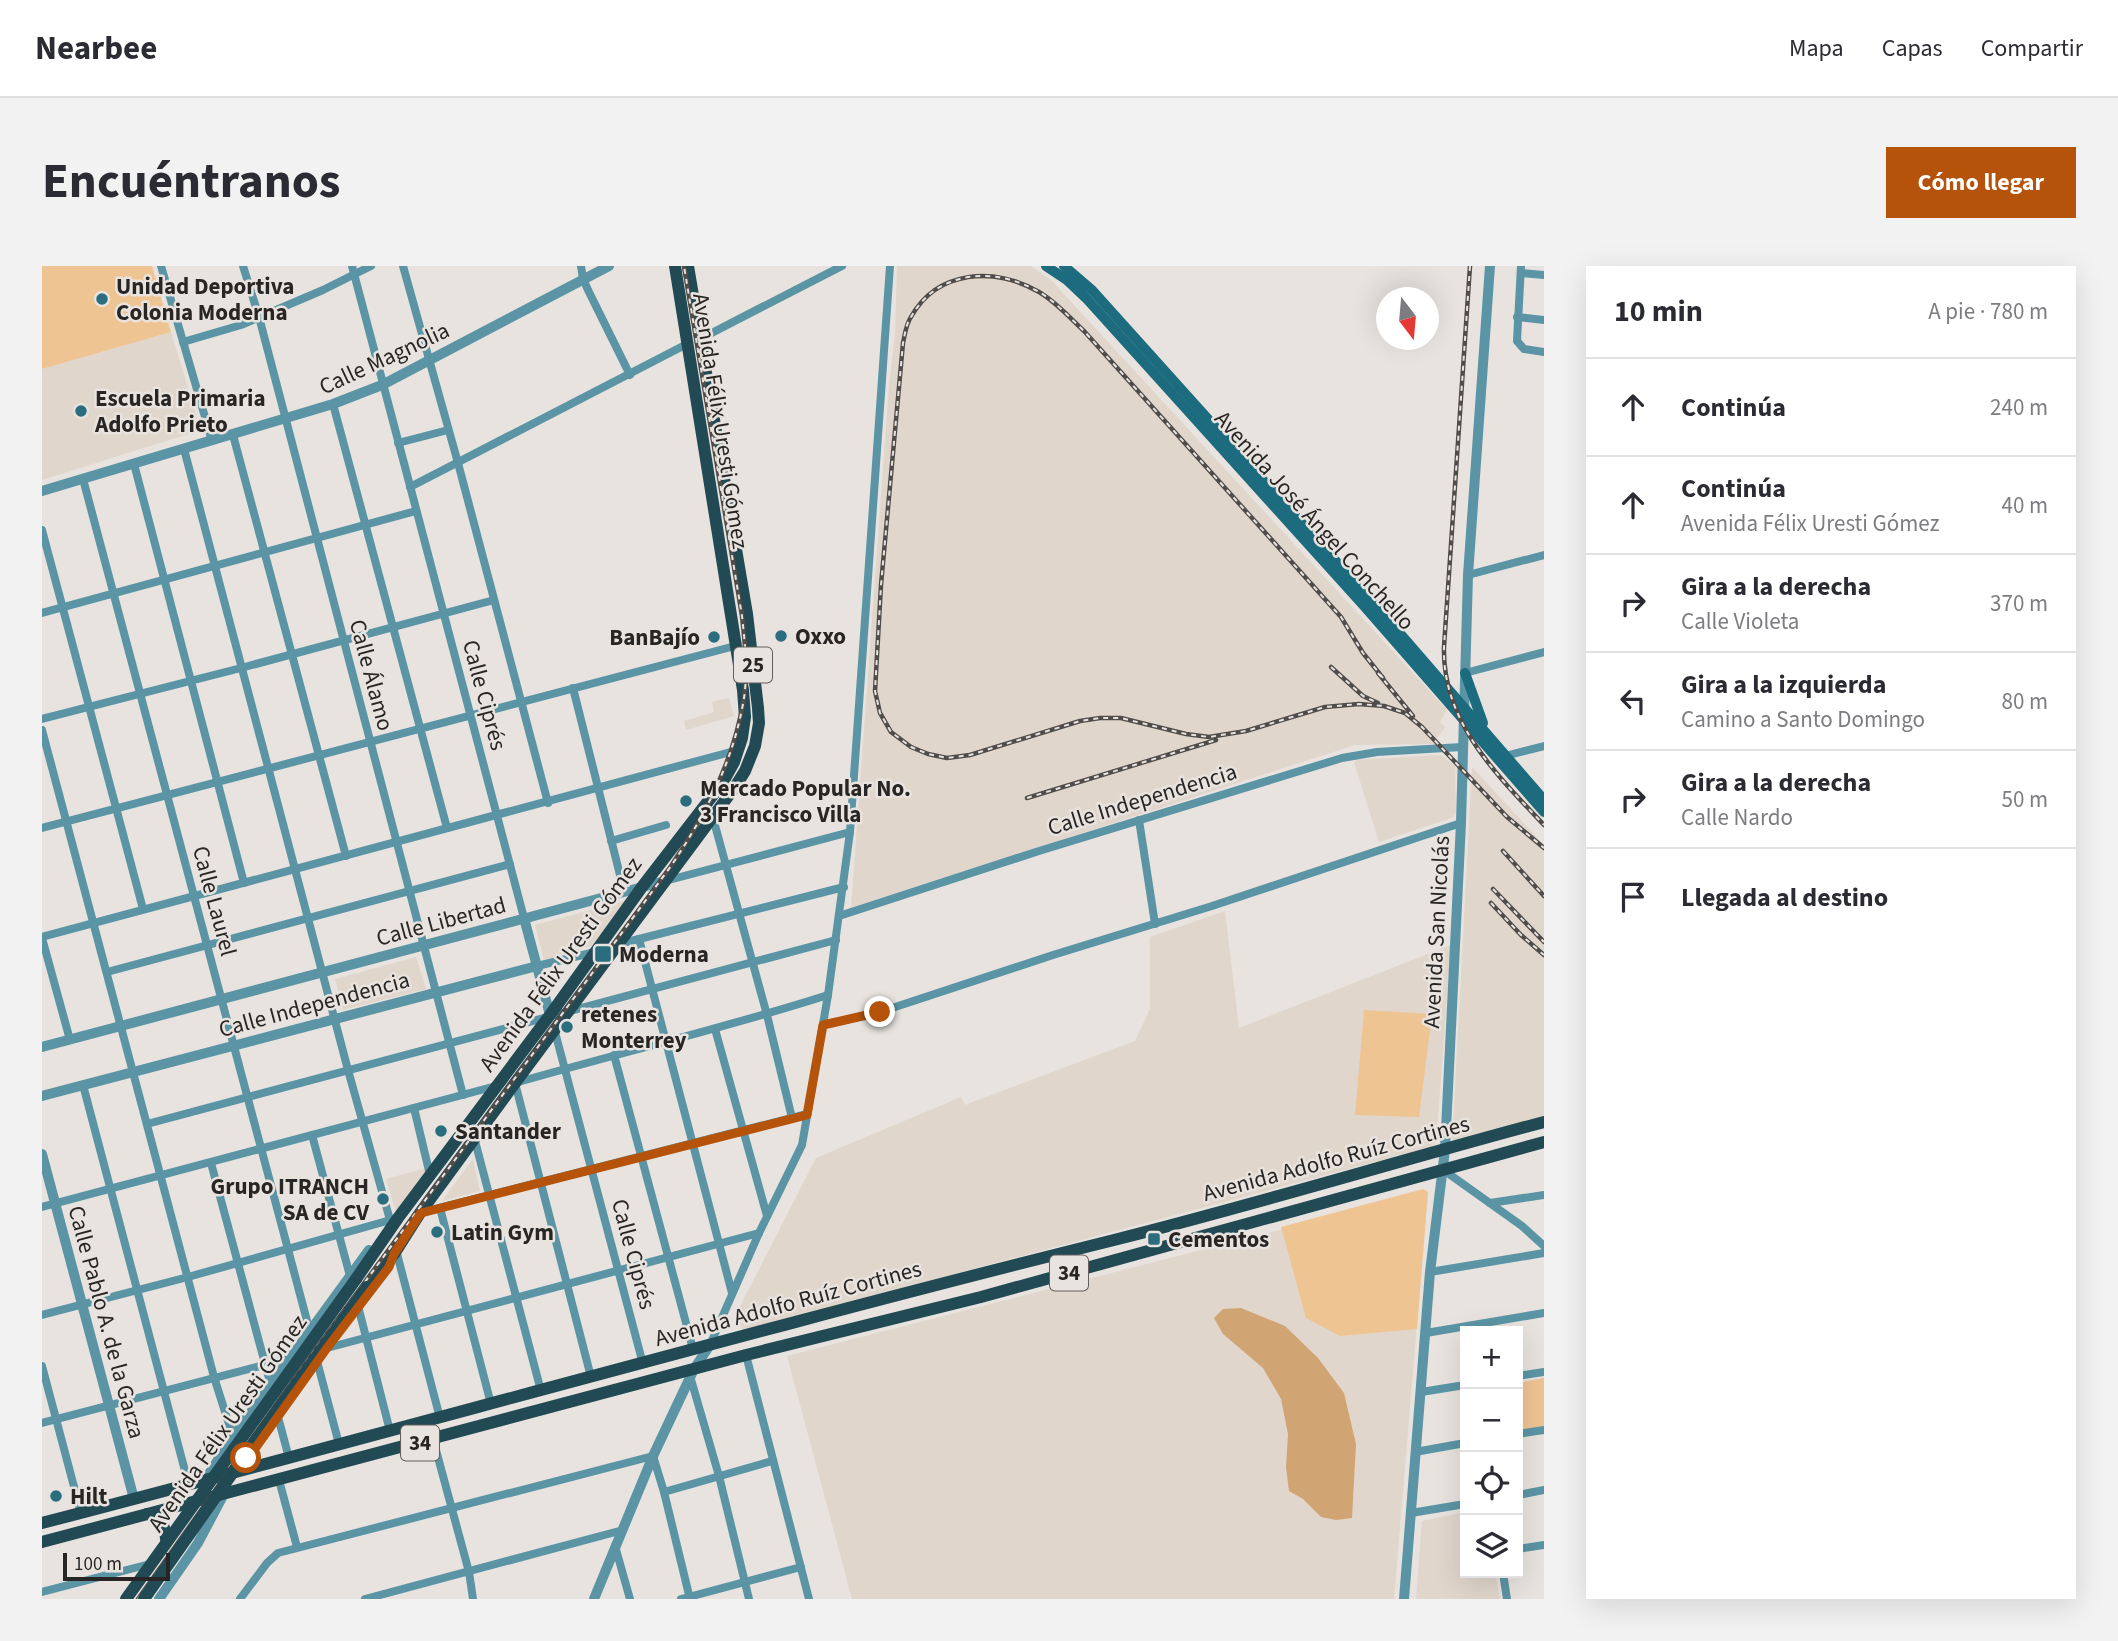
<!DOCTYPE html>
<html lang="es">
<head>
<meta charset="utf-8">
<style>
  body { margin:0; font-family:"Source Sans 3",sans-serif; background:#f2f2f3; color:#2b2b33 }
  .controls { position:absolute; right:21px; bottom:21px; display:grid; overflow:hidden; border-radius:0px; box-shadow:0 7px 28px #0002 }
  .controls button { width:63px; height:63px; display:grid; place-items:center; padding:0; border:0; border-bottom:2px solid #e1e1e2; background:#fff; color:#2b2b33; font:35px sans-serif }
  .compass { position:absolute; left:1334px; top:21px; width:63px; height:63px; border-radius:50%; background:#fff; box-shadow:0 7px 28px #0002; rotate:164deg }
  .scale { position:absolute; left:21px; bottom:18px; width:107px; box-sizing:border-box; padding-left:7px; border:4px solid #282624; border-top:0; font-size:19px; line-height:24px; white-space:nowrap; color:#282624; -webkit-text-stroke:5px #e8e3de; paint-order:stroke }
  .stop { position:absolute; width:21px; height:21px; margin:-16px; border:5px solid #b45309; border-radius:50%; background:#fff }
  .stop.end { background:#b45309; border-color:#fff; box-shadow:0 2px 7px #0008 }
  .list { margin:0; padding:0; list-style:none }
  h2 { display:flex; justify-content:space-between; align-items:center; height:91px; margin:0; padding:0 28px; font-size:30px }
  h2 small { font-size:23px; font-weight:400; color:#7c7c81 }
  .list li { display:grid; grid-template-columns:46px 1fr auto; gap:21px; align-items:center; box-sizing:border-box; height:98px; padding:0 28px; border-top:2px solid #e1e1e2 }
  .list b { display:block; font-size:26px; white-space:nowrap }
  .list p { margin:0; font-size:23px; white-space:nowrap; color:#7c7c81 }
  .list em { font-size:23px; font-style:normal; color:#7c7c81 }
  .icon { flex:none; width:38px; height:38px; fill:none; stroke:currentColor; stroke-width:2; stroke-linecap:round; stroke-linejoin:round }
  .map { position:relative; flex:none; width:1502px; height:1333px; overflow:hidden; border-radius:0px }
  header { display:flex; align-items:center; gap:42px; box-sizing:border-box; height:98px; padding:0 35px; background:#fff; border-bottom:2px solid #e1e1e2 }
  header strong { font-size:33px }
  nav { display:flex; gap:38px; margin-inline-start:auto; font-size:24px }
  .intro { display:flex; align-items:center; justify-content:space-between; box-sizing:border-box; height:168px; padding:0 42px }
  h1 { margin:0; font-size:49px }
  .button { padding:18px 32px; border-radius:0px; background:#b45309; color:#fff; font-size:24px; font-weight:700 }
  main { display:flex; gap:42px; padding:0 42px }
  aside { flex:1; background:#fff; border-radius:0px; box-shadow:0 7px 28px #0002 }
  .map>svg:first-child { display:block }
  .built { fill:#e0d6cc }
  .green { fill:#efc493 }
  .water { fill:#d1a573 }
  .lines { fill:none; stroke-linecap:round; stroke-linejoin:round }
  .minor { stroke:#5b95a5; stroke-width:8 }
  .tertiary { stroke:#5b95a5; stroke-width:10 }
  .secondary { stroke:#1d6b7e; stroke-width:10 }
  .primary { stroke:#214a55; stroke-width:12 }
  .rail-casing { stroke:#4f4c4a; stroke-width:4.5 }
  .rail { stroke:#e8e3de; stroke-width:2; stroke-dasharray:5; stroke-linecap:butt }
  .primary-bridge { stroke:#214a55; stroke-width:12 }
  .route { stroke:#b45309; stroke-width:9 }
  .poi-dot { fill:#296d7e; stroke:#e8e3de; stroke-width:2.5 }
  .labels { text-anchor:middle; stroke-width:5; stroke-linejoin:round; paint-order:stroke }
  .shield { fill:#e8e3de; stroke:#625f5c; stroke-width:2 }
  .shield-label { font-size:21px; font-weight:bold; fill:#282624 }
  .poi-label { font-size:23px; font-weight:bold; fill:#282624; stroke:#e8e3de; text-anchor:start }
  .street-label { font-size:23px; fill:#282624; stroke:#e8e3de }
</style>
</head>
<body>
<header>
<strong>Nearbee</strong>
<nav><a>Mapa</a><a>Capas</a><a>Compartir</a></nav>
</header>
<div class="intro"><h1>Encuéntranos</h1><a class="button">Cómo llegar</a></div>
<main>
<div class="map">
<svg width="1502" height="1333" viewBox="0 0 1502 1333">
  <rect width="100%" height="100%" fill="#e8e3de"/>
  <!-- built -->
  <g class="built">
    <polygon points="855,0 989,0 1009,14 1405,444 1398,456 1403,461 1391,478 1313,479 809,642 847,120 853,68"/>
    <polygon points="129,66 159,164 0,214 0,103"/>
    <polygon points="687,432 692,450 644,464 642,455 672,446 670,436"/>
    <polygon points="1399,489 1413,500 1414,546 1410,552 1337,576 1312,496 1314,494"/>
    <polygon points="1430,501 1502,579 1502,853 1410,878"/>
    <polygon points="585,634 550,680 502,694 493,659"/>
    <polygon points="1183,645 1197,762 1409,679 1394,877 1389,881 701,1064 693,1050 774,892 919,831 923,839 1093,775 1108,743 1108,671"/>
    <polygon points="374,691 384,723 301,744 293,713"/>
    <polygon points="431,893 438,925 400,935"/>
    <polygon points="384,902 385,909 355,949 344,913"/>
    <polygon points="1386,926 1352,1333 810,1333 745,1090"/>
    <polygon points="1423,1246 1423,1307 1453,1307 1458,1333 1374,1333 1380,1255"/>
  </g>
  <!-- green -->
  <g class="green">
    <polygon points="0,0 110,0 129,66 0,103"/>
    <polygon points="1322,744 1390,748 1377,851 1313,849"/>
    <polygon points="1381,923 1386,926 1375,1063 1298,1070 1264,1052 1239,961"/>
    <polygon points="1502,1112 1502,1162 1476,1167 1476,1117"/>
  </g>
  <!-- water -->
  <polygon class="water" points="1199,1042 1243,1060 1276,1092 1302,1127 1314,1178 1310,1252 1294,1254 1279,1251 1261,1233 1247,1225 1244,1201 1246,1168 1239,1133 1221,1102 1181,1068 1172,1052 1181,1043"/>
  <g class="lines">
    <!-- minor -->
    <g class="minor">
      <polyline points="119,0 170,175"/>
      <polyline points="201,0 217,51 421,829"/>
      <polyline points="310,0 482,652"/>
      <polyline points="361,0 416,197 506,537"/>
      <polyline points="539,0 541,13 547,26 588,109"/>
      <polyline points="1479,0 1475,75 1482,83 1502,86"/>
      <polyline points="1479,7 1502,9"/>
      <polyline points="1475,51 1502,54"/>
      <polyline points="658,73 800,0"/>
      <polyline points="141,76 199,59 281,24 329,0"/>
      <polyline points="291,138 405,562"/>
      <polyline points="191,169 304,590"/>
      <polyline points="356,177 406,164"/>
      <polyline points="142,183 306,804 348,954"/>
      <polyline points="92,198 202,617"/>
      <polyline points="41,213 268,1066"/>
      <polyline points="368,221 645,78"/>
      <polyline points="0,264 101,643"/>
      <polyline points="1426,309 1502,289"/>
      <polyline points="0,347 374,245"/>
      <polyline points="1423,407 1502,386"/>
      <polyline points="531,422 582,625"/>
      <polyline points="0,453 199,402 452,334"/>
      <polyline points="0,464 172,1111 191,1171"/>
      <polyline points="1463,490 1502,480"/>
      <polyline points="671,552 725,749 750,852"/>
      <polyline points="1097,554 1113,658"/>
      <polyline points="0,562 693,380"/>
      <polyline points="569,575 624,559"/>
      <polyline points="623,615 808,566"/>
      <polyline points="797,650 997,585 1300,492 1335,486 1420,481"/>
      <polyline points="0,671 696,484"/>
      <polyline points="0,672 28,774"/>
      <polyline points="597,673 802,621"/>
      <polyline points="577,678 597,673 690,1027"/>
      <polyline points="495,700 553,686"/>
      <polyline points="65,706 468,598"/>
      <polyline points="781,759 838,746 1011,689 1170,640 1419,557"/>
      <polyline points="673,763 725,950"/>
      <polyline points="513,766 601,1098"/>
      <polyline points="572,789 651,1083"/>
      <polyline points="41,819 147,1220"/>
      <polyline points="372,842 388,909"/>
      <polyline points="105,858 794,674"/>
      <polyline points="270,869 308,1010"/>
      <polyline points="433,875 499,1125"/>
      <polyline points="169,897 229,1120"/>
      <polyline points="1400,903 1480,960 1502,980"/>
      <polyline points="1448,937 1502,929"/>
      <polyline points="0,941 454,820"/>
      <polyline points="398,942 449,1138"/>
      <polyline points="378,947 765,848"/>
      <polyline points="354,984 398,1152"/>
      <polyline points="1388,1006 1502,987"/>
      <polyline points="316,1040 348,1165"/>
      <polyline points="0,1049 146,1011 352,953"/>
      <polyline points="1384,1067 1502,1047"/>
      <polyline points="668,1079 717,967 760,879 786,729 808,566 848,0"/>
      <polyline points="285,1082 717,967"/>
      <polyline points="704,1089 767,1333"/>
      <polyline points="275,1095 297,1178"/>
      <polyline points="0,1100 39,1247"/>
      <polyline points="648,1110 677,1210 707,1333"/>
      <polyline points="1476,1110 1502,1106"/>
      <path d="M549 1111 473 817C577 787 683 762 786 729"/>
      <polyline points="1379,1126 1423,1119"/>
      <polyline points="236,1151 247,1192"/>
      <polyline points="0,1157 249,1092"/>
      <polyline points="1476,1168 1502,1164"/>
      <polyline points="391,1173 427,1306 431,1333"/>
      <polyline points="1373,1186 1423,1177"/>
      <polyline points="237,1214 255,1281"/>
      <polyline points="622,1226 730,1195"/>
      <polyline points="1476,1229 1502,1224"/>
      <polyline points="1369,1247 1423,1238"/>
      <polyline points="573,1280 588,1333"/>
      <polyline points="1476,1283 1502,1279"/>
      <polyline points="1461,1307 1465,1333"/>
      <polyline points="0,1326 104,1299"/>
      <polyline points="198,1333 225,1297 236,1287 611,1190 622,1226 648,1333"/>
      <polyline points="323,1333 581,1264"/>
      <polyline points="639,1333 759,1301"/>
    </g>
    <!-- tertiary -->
    <g class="tertiary">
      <polyline points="0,225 291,138 340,119 567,0"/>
      <polyline points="482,652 508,749"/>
      <polyline points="0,781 623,615"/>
      <polyline points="0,830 495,700"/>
      <polyline points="0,888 92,1233"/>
      <polyline points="161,1217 191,1171 327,984"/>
      <polyline points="117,1333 156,1277 183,1226"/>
      <polyline points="552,1333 611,1190 652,1103 668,1079"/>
      <polyline points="1362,1333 1388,1006 1403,884 1419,557 1426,309 1448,0"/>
    </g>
    <!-- secondary -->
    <g class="secondary">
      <polyline points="1004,0 1025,14 1044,32 1322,340 1502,546"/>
      <polyline points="1022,0 1050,24 1336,342 1502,534"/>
      <polyline points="1423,407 1441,457"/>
    </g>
    <!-- primary -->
    <g class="primary">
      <polyline points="314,1013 356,952 508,749 600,621 681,516 692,496 700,472 703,451 701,424 633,0"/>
      <polyline points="325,1021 352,988 378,947 473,817 693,521 703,505 713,480 717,457 716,442 705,348 646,0"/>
      <path d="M105 1248C119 1250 123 1259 124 1273"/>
      <path d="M0 1257C358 1164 714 1063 1072 974 1216 938 1359 894 1502 856"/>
      <polyline points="0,1276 704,1089 939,1031 1502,876"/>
    </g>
    <defs>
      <g id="rail">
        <path d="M1428 0 1402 381C1400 456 1455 509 1502 559"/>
        <polyline points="1289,401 1321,430 1336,437"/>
        <polyline points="1336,407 1371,450"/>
        <path d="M1341 412 1321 387 1299 351 1042 65C1028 52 1013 35 997 26 953 0 895 4 869 51 864 58 863 68 861 77L839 319 833 425 838 447 849 466 869 481 886 488 905 492 928 489 1038 455 1058 452H1079L1144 468 1167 471 1204 465 1283 441 1317 438 1342 440 1363 447 1380 461 1465 551 1502 582"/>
        <polyline points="985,532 1174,474"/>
        <polyline points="1461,585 1502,630"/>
        <polyline points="1451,623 1502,676"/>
        <polyline points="1449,637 1479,669 1502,689"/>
        <path d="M96 1333 267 1092 629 600C664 548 692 494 702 432 706 405 703 377 700 350L642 0"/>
      </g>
    </defs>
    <!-- rail casing -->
    <use href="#rail" class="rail-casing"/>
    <!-- rail -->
    <use href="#rail" class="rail"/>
    <!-- primary-bridge -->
    <g class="primary-bridge">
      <polyline points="84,1333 314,1013"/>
      <polyline points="102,1333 213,1175 325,1021"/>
    </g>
  </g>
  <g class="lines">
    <!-- route -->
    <polyline class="route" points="204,1192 207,1191 285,1082 347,1001 352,988 379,947 765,849 781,759 838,746"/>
  </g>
  <!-- markers -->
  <g class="poi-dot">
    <circle cx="60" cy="33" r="7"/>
    <circle cx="39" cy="145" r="7"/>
    <circle cx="739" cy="370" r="7"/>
    <circle cx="672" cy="371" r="7"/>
    <circle cx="644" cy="535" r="7"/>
    <rect x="552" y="679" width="18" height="18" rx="3.5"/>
    <circle cx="525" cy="761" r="7"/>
    <circle cx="399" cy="865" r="7"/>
    <circle cx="341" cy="933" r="7"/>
    <circle cx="395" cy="966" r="7"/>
    <rect x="1105" y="966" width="14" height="14" rx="3.5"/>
    <circle cx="14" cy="1230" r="7"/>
  </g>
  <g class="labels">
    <!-- shield labels -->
    <g class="shield">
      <rect x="692" y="381.5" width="38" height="35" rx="5"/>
      <rect x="1008" y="989.5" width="38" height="35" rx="5"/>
      <rect x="359" y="1159.5" width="38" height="35" rx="5"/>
    </g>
    <g class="shield-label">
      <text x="711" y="406">25</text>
      <text x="1027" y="1014">34</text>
      <text x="378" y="1184">34</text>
    </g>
    <!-- poi labels -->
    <g class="poi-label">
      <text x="74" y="28">Unidad Deportiva<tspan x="74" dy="26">Colonia Moderna</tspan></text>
      <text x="53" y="140">Escuela Primaria<tspan x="53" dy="26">Adolfo Prieto</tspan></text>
      <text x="753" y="378">Oxxo</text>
      <text x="658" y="379" text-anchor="end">BanBajío</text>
      <text x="658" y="530">Mercado Popular No.<tspan x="658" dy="26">3 Francisco Villa</tspan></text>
      <text x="577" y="696">Moderna</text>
      <text x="539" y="756">retenes<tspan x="539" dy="26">Monterrey</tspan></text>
      <text x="413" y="873">Santander</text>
      <text x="327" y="928" text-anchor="end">Grupo ITRANCH<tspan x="327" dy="26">SA de CV</tspan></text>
      <text x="409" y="974">Latin Gym</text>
      <text x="1126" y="981">Cementos</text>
      <text x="28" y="1238">Hilt</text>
    </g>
    <!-- street labels -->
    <g class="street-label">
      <text transform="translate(342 92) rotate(-25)" y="8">Calle Magnolia</text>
      <text transform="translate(679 155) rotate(81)" y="8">Avenida Félix Uresti Gómez</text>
      <text transform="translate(1273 254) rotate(48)" y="8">Avenida José Ángel Conchello</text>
      <text transform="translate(330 409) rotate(75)" y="8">Calle Álamo</text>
      <text transform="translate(443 429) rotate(75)" y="8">Calle Ciprés</text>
      <text transform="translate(1100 533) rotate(-17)" y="8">Calle Independencia</text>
      <text transform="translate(173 635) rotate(75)" y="8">Calle Laurel</text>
      <text transform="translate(399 655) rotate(-15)" y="8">Calle Libertad</text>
      <text transform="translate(1394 666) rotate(-87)" y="8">Avenida San Nicolás</text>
      <text transform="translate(518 698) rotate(-54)" y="8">Avenida Félix Uresti Gómez</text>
      <text transform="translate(272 738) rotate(-15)" y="8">Calle Independencia</text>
      <text transform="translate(1294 892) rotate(-15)" y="8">Avenida Adolfo Ruíz Cortines</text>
      <text transform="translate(592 988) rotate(75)" y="8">Calle Ciprés</text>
      <text transform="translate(746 1037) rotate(-15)" y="8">Avenida Adolfo Ruíz Cortines</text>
      <text transform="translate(65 1056) rotate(75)" y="8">Calle Pablo A. de la Garza</text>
      <text transform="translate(185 1157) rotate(-55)" y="8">Avenida Félix Uresti Gómez</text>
    </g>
  </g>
</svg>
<div class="controls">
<button>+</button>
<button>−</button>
<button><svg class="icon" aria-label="locate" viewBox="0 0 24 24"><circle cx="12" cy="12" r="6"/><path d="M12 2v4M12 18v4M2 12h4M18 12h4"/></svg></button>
<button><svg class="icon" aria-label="layers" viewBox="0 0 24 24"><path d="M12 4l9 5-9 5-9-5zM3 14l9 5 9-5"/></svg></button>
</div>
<svg class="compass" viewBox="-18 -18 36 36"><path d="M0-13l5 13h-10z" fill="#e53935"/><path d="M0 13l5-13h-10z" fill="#7c7c81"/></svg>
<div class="scale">100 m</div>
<div class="stop" style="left:204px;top:1192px"></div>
<div class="stop end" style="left:838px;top:746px"></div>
</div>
<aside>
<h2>10 min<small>A pie · 780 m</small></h2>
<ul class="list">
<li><svg class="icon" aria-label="ahead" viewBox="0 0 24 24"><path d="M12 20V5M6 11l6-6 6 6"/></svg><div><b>Continúa</b></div><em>240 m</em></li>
<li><svg class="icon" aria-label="ahead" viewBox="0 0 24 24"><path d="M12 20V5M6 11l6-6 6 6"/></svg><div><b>Continúa</b><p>Avenida Félix Uresti Gómez</p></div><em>40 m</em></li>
<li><svg class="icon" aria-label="right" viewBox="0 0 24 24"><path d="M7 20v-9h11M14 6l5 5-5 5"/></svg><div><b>Gira a la derecha</b><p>Calle Violeta</p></div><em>370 m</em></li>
<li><svg class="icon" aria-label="left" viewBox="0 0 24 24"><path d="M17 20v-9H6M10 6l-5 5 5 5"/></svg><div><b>Gira a la izquierda</b><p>Camino a Santo Domingo</p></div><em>80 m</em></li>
<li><svg class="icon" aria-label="right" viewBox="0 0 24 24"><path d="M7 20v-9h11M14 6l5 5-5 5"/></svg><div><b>Gira a la derecha</b><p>Calle Nardo</p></div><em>50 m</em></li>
<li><svg class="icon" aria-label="arrive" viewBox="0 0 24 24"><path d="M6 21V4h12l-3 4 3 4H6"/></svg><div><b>Llegada al destino</b></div></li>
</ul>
</aside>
</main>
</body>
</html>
